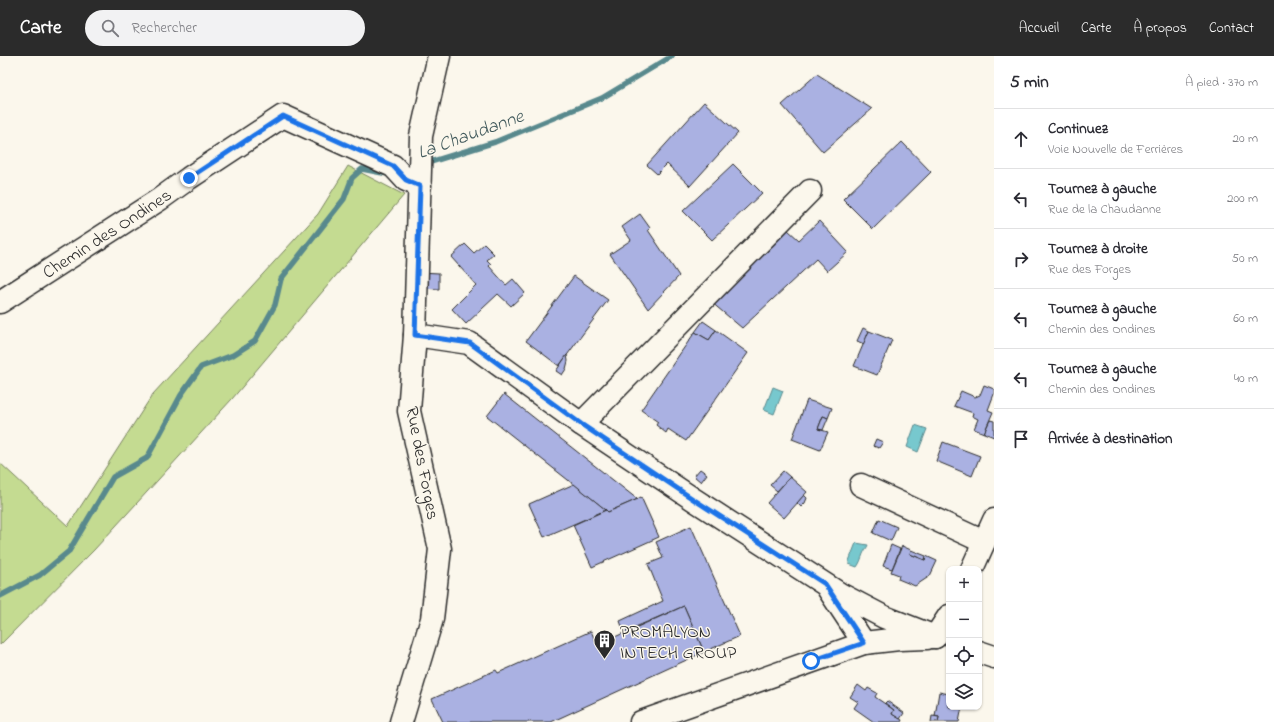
<!DOCTYPE html>
<html lang="fr">
<head>
<meta charset="utf-8">
<style>
  body { margin:0; font-family:"Indie Flower",sans-serif; background:#f2f2f3; color:#2b2b33 }
  .controls { position:absolute; right:12px; bottom:12px; display:grid; overflow:hidden; border-radius:8px; box-shadow:0 1px 3px #0004 }
  .controls button { width:36px; height:36px; display:grid; place-items:center; padding:0; border:0; border-bottom:1px solid #e1e1e2; background:#fff; color:#2b2b33; font:20px sans-serif }
  .stop { position:absolute; width:12px; height:12px; margin:-9px; border:3px solid #1a73e8; border-radius:50%; background:#fff }
  .stop.end { background:#1a73e8; border-color:#fff; box-shadow:0 1px 4px #0008 }
  .list { margin:0; padding:0; list-style:none }
  h2 { display:flex; justify-content:space-between; align-items:center; height:52px; margin:0; padding:0 16px; font-size:17px }
  h2 small { font-size:13px; font-weight:400; color:#7c7c81 }
  .list li { display:grid; grid-template-columns:26px 1fr auto; gap:12px; align-items:center; box-sizing:border-box; height:60px; padding:0 16px; border-top:1px solid #e1e1e2 }
  .list b { display:block; font-size:15px; white-space:nowrap }
  .list p { margin:0; font-size:13px; white-space:nowrap; color:#7c7c81 }
  .list em { font-size:13px; font-style:normal; color:#7c7c81 }
  .icon { flex:none; width:22px; height:22px; fill:none; stroke:currentColor; stroke-width:2; stroke-linecap:round; stroke-linejoin:round }
  .map { position:relative; flex:none; width:994px; height:666px; overflow:hidden }
  header { display:flex; align-items:center; gap:24px; box-sizing:border-box; height:56px; padding:0 20px; background:#2b2b2b; color:#fff }
  header strong { font-size:19px }
  nav { display:flex; gap:22px; margin-inline-start:auto; font-size:14px }
  .search { width:280px; height:36px; background:#f2f2f3; display:flex; align-items:center; gap:10px; box-sizing:border-box; padding:0 14px; border-radius:22px; color:#7c7c81; font-size:15px }
  main { display:flex }
  aside { flex:1; background:#fff }
  .map>svg:first-child { display:block }
  .green { fill:#c4db91; stroke:#78835e }
  .water { fill:#77c8ce; stroke:#59898d }
  .lines { fill:none; stroke-linecap:round; stroke-linejoin:round }
  .stream { stroke:#59898d; stroke-width:5.5 }
  .building { fill:#aab1e2; stroke:#2b2b2b }
  .minor-casing { stroke:#2b2b2b; stroke-width:25 }
  .minor { stroke:#fbf7ec; stroke-width:22 }
  .route { stroke:#1a73e8; stroke-width:5 }
  .labels { text-anchor:middle; stroke-width:3; stroke-linejoin:round; paint-order:stroke }
  .street-label { font-size:18px; fill:#2b2b2b; stroke:#fbf7ec }
  .poi-label { font-size:18px; fill:#2b2b2b; stroke:#fbf7ec; text-anchor:start }
  .water-label { font-size:19px; font-style:italic; fill:#425a5c; stroke:#fbf7ec }
</style>
</head>
<body>
<header>
<strong>Carte</strong>
<div class="search"><svg class="icon" aria-label="search" viewBox="0 0 24 24"><circle cx="10" cy="10" r="6"/><path d="M15 15l6 6"/></svg>Rechercher</div>
<nav><a>Accueil</a><a>Carte</a><a>À propos</a><a>Contact</a></nav>
</header>
<main>
<div class="map">
<svg width="994" height="666" viewBox="0 0 994 666">
  <rect width="100%" height="100%" fill="#fbf7ec"/>
  <filter id="ink" filterUnits="userSpaceOnUse"><feTurbulence type="fractalNoise" baseFrequency=".025" numOctaves="2"/><feDisplacementMap in="SourceGraphic" scale="8" xChannelSelector="R" yChannelSelector="G"/><feConvolveMatrix kernelMatrix="1 2 1 2 8 2 1 2 1" color-interpolation-filters="sRGB"/></filter>
  <g filter="url(#ink)">
    <!-- green -->
    <polygon class="green" points="348,110 404,139 232,343 94,494 0,589 0,407 68,470 153,338 318,158"/>
    <!-- water -->
    <g class="water">
      <polygon points="773,331 783,335 774,358 764,354"/>
      <polygon points="915,369 927,373 918,396 907,391"/>
      <path d="M856 487 868 489C867 492 864 495 863 498 861 503 860 507 857 511L849 508V505Z"/>
    </g>
    <g class="lines">
      <!-- stream -->
      <g class="stream">
        <polyline points="424,108 495,86 602,42 672,0"/>
        <polyline points="0,540 40,519 69,495 113,421 147,402 181,339 201,311 233,299 255,285 275,249 281,223 344,143 352,122 362,113 388,118"/>
      </g>
    </g>
    <!-- building -->
    <g class="building">
      <polygon points="817,18 872,53 823,96 782,49"/>
      <polygon points="704,46 738,77 690,130 667,108 657,118 647,109"/>
      <polygon points="902,86 931,116 873,173 843,143"/>
      <polygon points="733,108 762,137 712,184 683,155"/>
      <polygon points="640,158 650,172 648,174 679,220 648,253 610,198 631,184 622,171"/>
      <polygon points="819,165 848,196 827,215 816,203 742,272 711,246 788,174 799,184"/>
      <polygon points="465,188 474,197 484,188 494,198 487,204 491,208 489,210 506,229 513,223 525,237 511,250 498,238 466,268 452,253 476,229 451,201"/>
      <polygon points="420,216 439,217 439,233 420,232"/>
      <polygon points="574,220 608,244 559,310 526,285"/>
      <polygon points="703,265 716,274 709,284 695,276"/>
      <polygon points="863,272 869,275 864,288 857,285"/>
      <polygon points="716,274 748,297 686,385 668,373 666,377 656,369 658,366 641,354 695,276 709,284"/>
      <polygon points="869,275 892,284 877,319 854,310"/>
      <polygon points="567,299 568,305 566,313 562,319 556,315"/>
      <polygon points="984,329 994,333 994,338 988,354 993,356 984,377 974,373 978,363 972,360 973,357 954,350 961,335 975,341 980,339"/>
      <polygon points="504,338 637,443 638,443 608,456 606,454 487,360"/>
      <polygon points="807,344 832,352 828,362 823,360 818,373 828,376 820,394 792,383"/>
      <polygon points="823,360 828,362 823,374 818,373"/>
      <polygon points="990,364 994,365 994,381 984,377"/>
      <polygon points="876,383 883,386 879,392 873,390"/>
      <polygon points="943,386 980,400 972,420 936,405"/>
      <polygon points="700,413 707,418 701,426 694,420"/>
      <polygon points="783,415 790,421 777,435 770,429"/>
      <polygon points="790,421 807,436 784,462 767,447"/>
      <polygon points="574,428 606,454 544,481 529,448"/>
      <polygon points="804,439 807,442 805,447 801,451 797,447"/>
      <polygon points="641,441 659,481 592,511 573,469 606,454 608,456 638,443 637,443"/>
      <polygon points="879,463 897,471 891,485 873,477"/>
      <polygon points="691,470 740,580 704,596 684,550 624,576 620,565 663,545 648,508 663,502 656,486"/>
      <polygon points="891,489 900,493 892,513 883,510"/>
      <polygon points="902,490 911,494 910,498 925,504 926,500 937,505 930,520 915,530 898,523 899,519 891,516"/>
      <polygon points="911,494 926,500 925,504 910,498"/>
      <polygon points="684,550 704,596 551,666 443,666 432,643 496,614 498,617 591,575 597,589"/>
      <polygon points="858,629 866,635 868,632 877,637 875,641 894,654 892,658 902,664 901,666 874,666 854,652 858,646 850,641"/>
      <polygon points="939,636 949,638 949,651 962,651 959,666 938,666 939,661 935,660"/>
      <polygon points="887,645 904,657 900,663 892,658 894,654 885,647"/>
      <polygon points="932,660 939,661 938,666 931,666"/>
    </g>
    <g class="lines">
      <defs>
        <g id="minor">
          <path id="s1" d="M0 246 160 143 189 122 283 60 393 110 406 124 420 130"/>
          <polyline points="415,279 469,287 581,368 693,443 840,538 884,561 935,581"/>
          <polyline points="581,368 810,135"/>
          <polyline points="861,429 984,486"/>
          <polyline points="972,513 994,464"/>
          <polyline points="829,534 864,587"/>
          <polyline points="935,581 949,560"/>
          <polyline points="979,596 994,601"/>
          <polyline points="401,666 432,563 440,493 409,355 415,279 421,80 439,0"/>
          <polyline points="641,666 864,587 899,583 927,582"/>
        </g>
      </defs>
      <!-- minor casing -->
      <use href="#minor" class="minor-casing"/>
      <!-- minor -->
      <use href="#minor" class="minor"/>
    </g>
  </g>
  <g class="lines" filter="url(#ink)">
    <!-- route -->
    <polyline class="route" points="189,122 283,60 393,110 406,124 420,130 415,279 470,287 581,368 693,443 825,528 864,587 811,605"/>
  </g>
  <!-- icons -->
  <defs>
    <symbol id="building-pin" viewBox="-11 -11 22 30"><path d="M0 17L-7.5 6A9.5 9.5 0 1 1 7.5 6Z" fill="#2b2b2b" stroke="#fbf7ec"/><path d="M-4-6H4V6H1V3H-1V6H-4ZM-2.5-4.3h1.7v1.8h-1.7ZM.8-4.3h1.7v1.8H.8ZM-2.5-1h1.7V.8h-1.7ZM.8-1h1.7V.8H.8Z" fill="#fff"/></symbol>
  </defs>
  <g fill-rule="evenodd">
    <use href="#building-pin" x="592" y="572" width="25" height="34"/>
  </g>
  <g class="labels">
    <!-- street labels -->
    <g class="street-label">
      <text dy="6" stroke="none"><textPath href="#s1" startOffset="127">Chemin des Ondines</textPath></text>
      <text transform="translate(423 407) rotate(79)" y="6">Rue des Forges</text>
    </g>
    <!-- poi labels -->
    <g class="poi-label">
      <text x="620" y="581">PROMALYON<tspan x="620" dy="21">INTECH GROUP</tspan></text>
    </g>
    <!-- water labels -->
    <g class="water-label">
      <text transform="translate(470 77) rotate(-20)" y="7">La Chaudanne</text>
    </g>
  </g>
</svg>
<div class="controls">
<button>+</button>
<button>−</button>
<button><svg class="icon" aria-label="locate" viewBox="0 0 24 24"><circle cx="12" cy="12" r="6"/><path d="M12 2v4M12 18v4M2 12h4M18 12h4"/></svg></button>
<button><svg class="icon" aria-label="layers" viewBox="0 0 24 24"><path d="M12 4l9 5-9 5-9-5zM3 14l9 5 9-5"/></svg></button>
</div>
<div class="stop" style="left:811px;top:605px"></div>
<div class="stop end" style="left:189px;top:122px"></div>
</div>
<aside>
<h2>5 min<small>À pied · 370 m</small></h2>
<ul class="list">
<li><svg class="icon" aria-label="ahead" viewBox="0 0 24 24"><path d="M12 20V5M6 11l6-6 6 6"/></svg><div><b>Continuez</b><p>Voie Nouvelle de Ferrières</p></div><em>20 m</em></li>
<li><svg class="icon" aria-label="left" viewBox="0 0 24 24"><path d="M17 20v-9H6M10 6l-5 5 5 5"/></svg><div><b>Tournez à gauche</b><p>Rue de la Chaudanne</p></div><em>200 m</em></li>
<li><svg class="icon" aria-label="right" viewBox="0 0 24 24"><path d="M7 20v-9h11M14 6l5 5-5 5"/></svg><div><b>Tournez à droite</b><p>Rue des Forges</p></div><em>50 m</em></li>
<li><svg class="icon" aria-label="left" viewBox="0 0 24 24"><path d="M17 20v-9H6M10 6l-5 5 5 5"/></svg><div><b>Tournez à gauche</b><p>Chemin des Ondines</p></div><em>60 m</em></li>
<li><svg class="icon" aria-label="left" viewBox="0 0 24 24"><path d="M17 20v-9H6M10 6l-5 5 5 5"/></svg><div><b>Tournez à gauche</b><p>Chemin des Ondines</p></div><em>40 m</em></li>
<li><svg class="icon" aria-label="arrive" viewBox="0 0 24 24"><path d="M6 21V4h12l-3 4 3 4H6"/></svg><div><b>Arrivée à destination</b></div></li>
</ul>
</aside>
</main>
</body>
</html>
